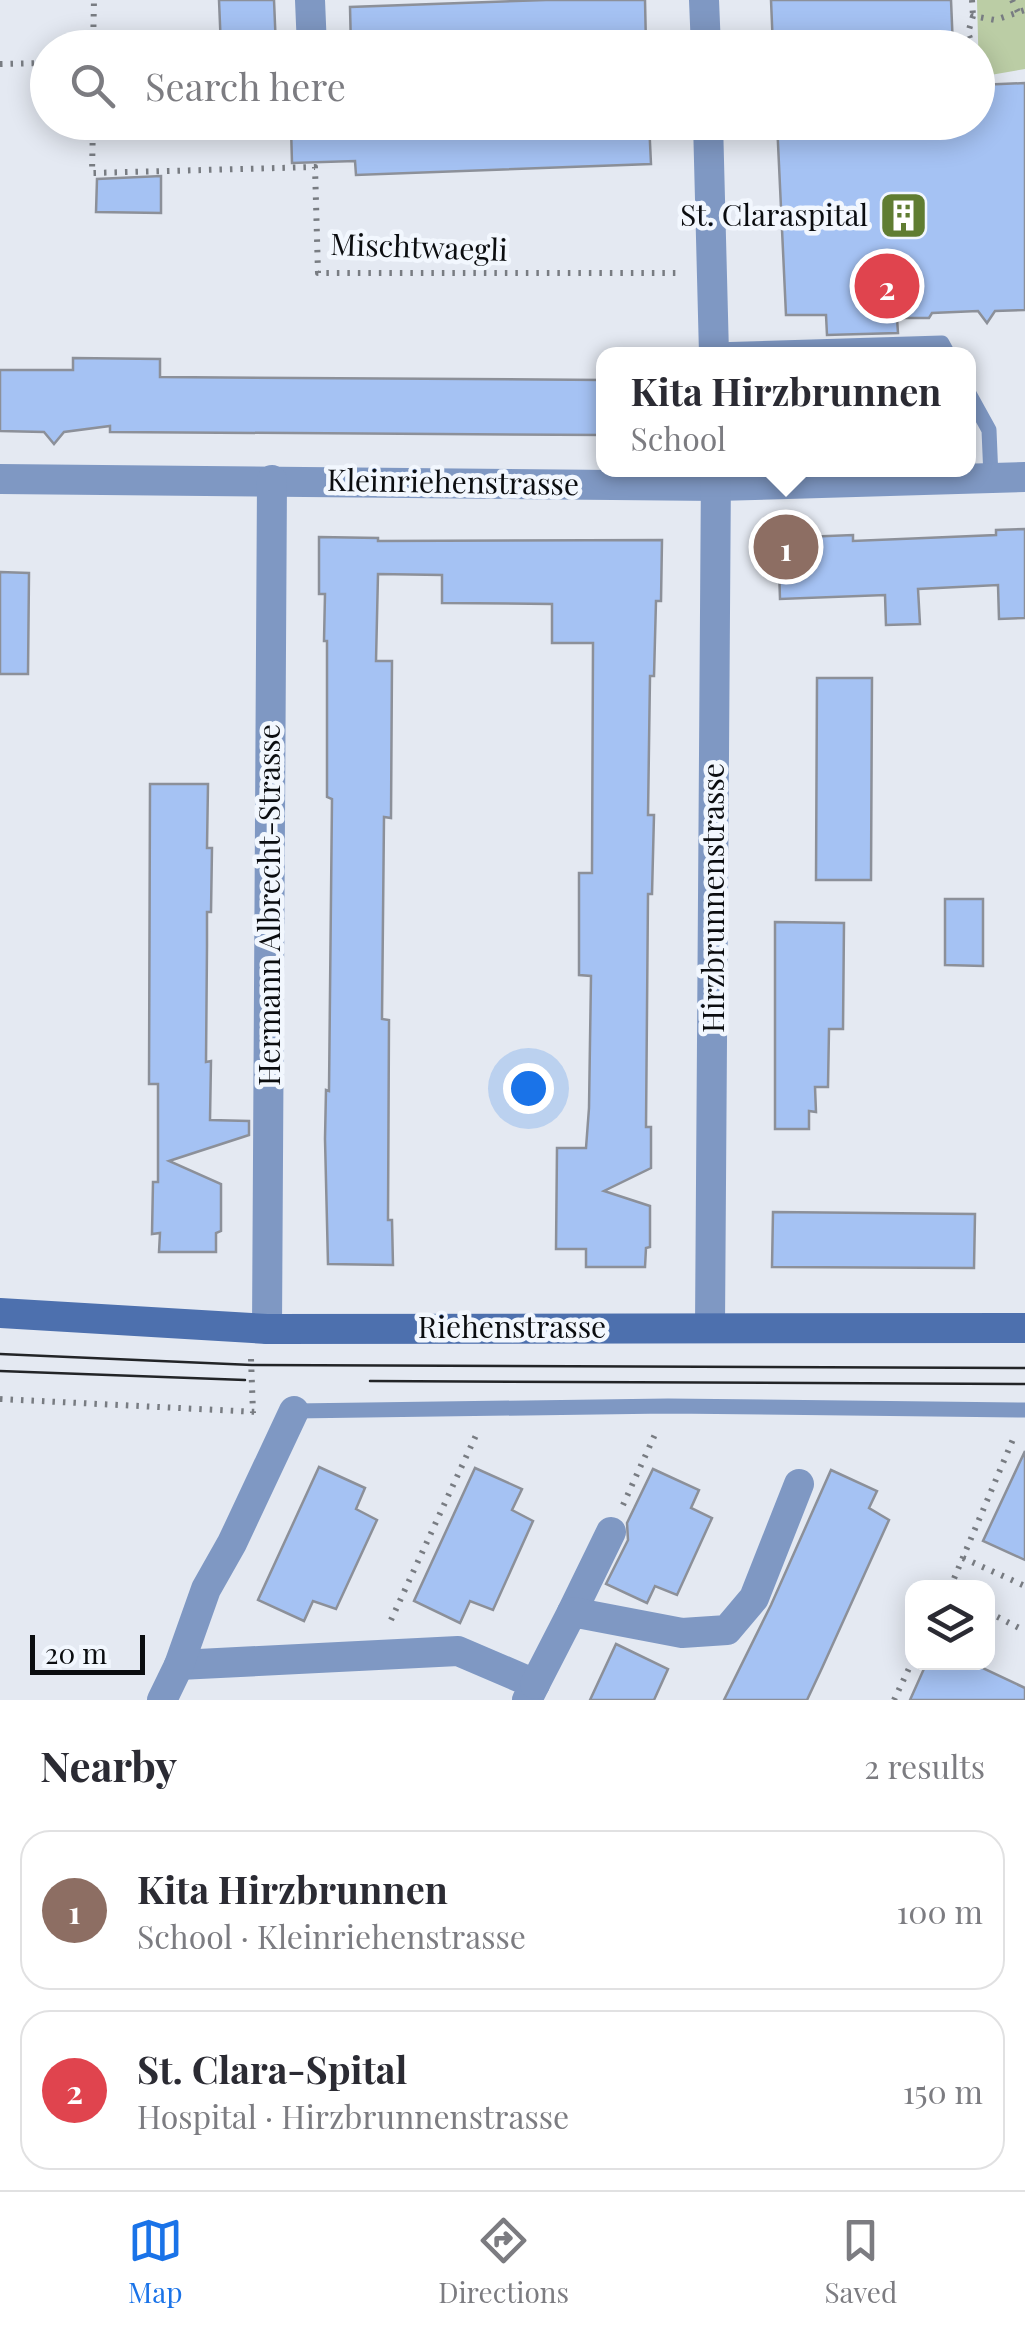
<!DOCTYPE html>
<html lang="en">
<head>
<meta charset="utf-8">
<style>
  body { margin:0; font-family:"Playfair Display",serif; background:#f7f7f7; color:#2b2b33 }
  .controls { position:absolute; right:30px; bottom:30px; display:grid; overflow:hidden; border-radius:20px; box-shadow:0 5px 25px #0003 }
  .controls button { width:90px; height:90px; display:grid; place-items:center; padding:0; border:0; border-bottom:2px solid #e1e1e2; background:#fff; color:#2b2b33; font:50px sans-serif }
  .scale { position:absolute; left:30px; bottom:25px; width:115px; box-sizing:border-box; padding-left:10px; border:5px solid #0b0d10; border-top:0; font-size:28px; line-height:35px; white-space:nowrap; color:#0b0d10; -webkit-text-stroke:8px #f2f7fe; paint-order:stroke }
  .you { position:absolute; left:528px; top:1088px; width:35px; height:35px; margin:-25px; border:8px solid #fff; border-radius:50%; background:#1a73e8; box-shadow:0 0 0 15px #1a73e833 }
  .badge { display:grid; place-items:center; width:65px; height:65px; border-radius:50%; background:#1a73e8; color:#fff; font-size:32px; font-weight:700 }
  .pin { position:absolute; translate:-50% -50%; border:5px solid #fff; box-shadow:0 2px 10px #0006 }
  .popup { position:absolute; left:596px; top:347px; width:380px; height:130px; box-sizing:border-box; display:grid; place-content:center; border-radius:20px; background:#fff; filter:drop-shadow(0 2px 8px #0005); font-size:32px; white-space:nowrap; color:#7c7c81 }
  .popup b { font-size:38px; color:#2b2b33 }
  .popup::after { content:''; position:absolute; left:50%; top:100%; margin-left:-20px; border:20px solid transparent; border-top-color:#fff }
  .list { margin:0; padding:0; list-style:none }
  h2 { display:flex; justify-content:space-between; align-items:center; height:130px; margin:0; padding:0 40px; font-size:42px }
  h2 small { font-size:32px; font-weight:400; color:#7c7c81 }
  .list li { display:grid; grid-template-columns:65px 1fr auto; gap:30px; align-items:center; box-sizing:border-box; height:160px; margin:0 20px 20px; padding:0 20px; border:2px solid #e1e1e2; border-radius:30px }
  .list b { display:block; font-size:38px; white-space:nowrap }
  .list p { margin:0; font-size:32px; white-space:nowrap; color:#7c7c81 }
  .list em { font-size:32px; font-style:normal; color:#7c7c81 }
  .icon { flex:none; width:55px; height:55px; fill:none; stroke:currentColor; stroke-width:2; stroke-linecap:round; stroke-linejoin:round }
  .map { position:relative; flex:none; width:1025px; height:1700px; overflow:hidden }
  .search { position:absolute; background:#fff; box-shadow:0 5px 25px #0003; left:30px; right:30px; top:30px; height:110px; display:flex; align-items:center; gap:25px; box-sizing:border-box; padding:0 35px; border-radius:55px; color:#7c7c81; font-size:38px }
  .sheet { height:490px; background:#fff }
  nav { display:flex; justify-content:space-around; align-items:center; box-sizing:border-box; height:140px; border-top:2px solid #e1e1e2; background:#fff; font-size:28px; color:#7c7c81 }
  nav a { display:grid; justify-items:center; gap:5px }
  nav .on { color:#1a73e8 }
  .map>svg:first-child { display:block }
  .green { fill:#bbcda5 }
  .building { fill:#a5c2f3; stroke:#8c9099; stroke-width:2.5 }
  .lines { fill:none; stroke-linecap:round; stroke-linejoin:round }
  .path { stroke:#787c82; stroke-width:6; stroke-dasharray:2.5 8; stroke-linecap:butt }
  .lane { stroke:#7f98c3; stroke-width:15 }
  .street { stroke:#7f98c3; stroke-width:30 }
  .secondary { stroke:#4d70ae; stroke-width:30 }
  .tram { stroke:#222427; stroke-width:2.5 }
  .labels { text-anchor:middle; stroke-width:9; stroke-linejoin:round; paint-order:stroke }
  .poi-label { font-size:30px; fill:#0b0d10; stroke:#f2f7fe; text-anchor:end }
  .street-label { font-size:30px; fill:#0b0d10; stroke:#f2f7fe }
</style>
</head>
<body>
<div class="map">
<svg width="1025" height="1700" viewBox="0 0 1025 1700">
  <rect width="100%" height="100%" fill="#e4e9f2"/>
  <!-- green -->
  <polygon class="green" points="977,0 1025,0 1025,69 979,77"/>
  <!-- building -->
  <g class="building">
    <polygon points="219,0 274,0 276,48 221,48"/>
    <polygon points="546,0 645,0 646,46 351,48 350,7"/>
    <polygon points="771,0 951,0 953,48 773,48"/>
    <polygon points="1025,83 1025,310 995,311 987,323 978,311 932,313 929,318 897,318 898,333 827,335 826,315 786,315 777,122 978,122 978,85"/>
    <polygon points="436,122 649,122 651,164 356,175 355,161 292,163 291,128"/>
    <polygon points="161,176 161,213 96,212 97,179"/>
    <polygon points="73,358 160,359 160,377 604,380 604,435 110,432 110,426 64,432 54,444 44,432 0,431 0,370 73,370"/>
    <polygon points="1025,529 1025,618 999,619 998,585 918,589 920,624 886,625 885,595 780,599 778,538 853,535 853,541 996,535 996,530"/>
    <polygon points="319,537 378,538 378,541 662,540 661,601 656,601 654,676 650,676 648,815 654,815 652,894 648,894 646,1127 651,1127 651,1168 604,1191 650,1206 650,1247 646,1248 645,1267 586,1267 586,1249 556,1249 557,1148 586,1148 589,1108 591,976 579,975 579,873 592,873 593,643 552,643 552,604 442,603 442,575 378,574 376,661 392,661 391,818 384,817 382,1019 389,1020 388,1220 392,1220 393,1265 328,1264 325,1139 326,1090 329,1091 332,799 327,797 327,641 324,641 325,594 319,594"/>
    <polygon points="0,572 29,573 28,674 0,674"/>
    <polygon points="817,678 872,678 871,880 816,880"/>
    <polygon points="150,784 208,784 207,848 212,848 211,912 207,912 207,946 206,1062 211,1061 210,1120 249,1121 249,1135 169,1161 221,1184 221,1231 216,1233 216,1252 159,1252 160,1233 152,1234 153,1182 158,1182 158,1084 149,1084"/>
    <polygon points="945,899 983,899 983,966 945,965"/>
    <polygon points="775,922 844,923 843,1029 829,1029 828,1087 815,1087 816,1112 809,1111 809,1129 775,1129"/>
    <polygon points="773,1212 975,1214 974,1268 772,1267"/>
    <polygon points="1025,1451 1025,1560 983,1541"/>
    <polygon points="319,1467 365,1488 356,1509 377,1520 336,1609 313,1601 304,1621 258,1600"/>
    <polygon points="475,1468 522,1489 512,1510 533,1521 493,1610 470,1601 460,1623 414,1601"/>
    <polygon points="653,1469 699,1490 691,1508 712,1518 677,1595 655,1586 647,1603 606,1584 628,1540 627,1523"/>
    <polygon points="831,1470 877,1491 869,1508 889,1520 822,1668 807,1700 724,1700 771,1605"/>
    <polygon points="616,1644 668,1669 654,1700 590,1700"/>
    <polygon points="927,1662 970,1662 1025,1688 1025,1700 910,1700"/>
  </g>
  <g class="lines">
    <!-- path -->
    <g class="path">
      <polyline points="972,0 973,16"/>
      <polyline points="1012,0 1018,12"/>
      <polyline points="93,48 94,0"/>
      <polyline points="974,48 968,33 973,16 995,20 1025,10"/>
      <polyline points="0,64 48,63"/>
      <polyline points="93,122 92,173 315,167 318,273 678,273"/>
      <polyline points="251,1359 253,1413"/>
      <polyline points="0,1399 258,1412"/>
      <polyline points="623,1505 657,1430"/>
      <polyline points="963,1558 1025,1586"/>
      <polyline points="950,1588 1014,1437"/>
      <polyline points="988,1612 1025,1631"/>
      <polyline points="391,1620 478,1431"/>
      <polyline points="894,1700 912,1662"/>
    </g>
    <!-- lane -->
    <g class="lane">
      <polyline points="714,350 942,343 948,354"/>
      <polyline points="968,392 989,430 991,478"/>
      <polyline points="294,1411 668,1406 1025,1410"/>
    </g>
    <!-- street -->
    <g class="street">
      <polyline points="310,0 312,48"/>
      <polyline points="704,0 706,48"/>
      <polyline points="708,122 714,354"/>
      <polyline points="0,479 717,486 1025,477"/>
      <polyline points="710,1326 716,470"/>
      <polyline points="267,1329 272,480"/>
      <polyline points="572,1612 611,1532"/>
      <polyline points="179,1665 458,1651 535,1684 527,1700"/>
      <polyline points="535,1684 572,1612 682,1633 727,1630 754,1598 799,1484"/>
      <polyline points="162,1700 179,1665 206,1589 232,1543 294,1411"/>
    </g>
    <!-- secondary -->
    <polyline class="secondary" points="0,1313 267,1329 1025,1328"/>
    <!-- tram -->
    <g class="tram">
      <polyline points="0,1354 252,1365 1025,1368"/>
      <polyline points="0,1371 245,1380"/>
      <polyline points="370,1381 1025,1384"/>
    </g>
  </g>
  <!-- icons -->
  <defs>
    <symbol id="building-square" viewBox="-11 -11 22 22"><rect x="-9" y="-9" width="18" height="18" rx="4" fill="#607d32" stroke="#f2f7fe"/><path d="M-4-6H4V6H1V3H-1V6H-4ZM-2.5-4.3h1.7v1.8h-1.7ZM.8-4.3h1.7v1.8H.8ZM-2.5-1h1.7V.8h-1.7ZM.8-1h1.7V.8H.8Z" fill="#fff"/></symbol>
  </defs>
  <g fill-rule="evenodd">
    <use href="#building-square" x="876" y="188" width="55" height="55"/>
  </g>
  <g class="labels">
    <!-- poi labels -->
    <g class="poi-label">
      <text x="868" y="226">St. Claraspital</text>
    </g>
    <!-- street labels -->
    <g class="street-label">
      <text transform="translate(419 248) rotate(2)" y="10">Mischtwaegli</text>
      <text transform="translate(453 483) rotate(1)" y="10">Kleinriehenstrasse</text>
      <text transform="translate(714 898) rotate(-90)" y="10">Hirzbrunnenstrasse</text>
      <text transform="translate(270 905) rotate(-90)" y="10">Hermann Albrecht-Strasse</text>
      <text x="512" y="1338">Riehenstrasse</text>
    </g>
  </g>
</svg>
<div class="controls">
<button><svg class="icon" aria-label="layers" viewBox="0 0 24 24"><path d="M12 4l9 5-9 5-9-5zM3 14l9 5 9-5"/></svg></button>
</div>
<div class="scale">20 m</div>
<div class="you"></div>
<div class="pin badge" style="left:786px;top:547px;background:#8d6e63">1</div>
<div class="popup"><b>Kita Hirzbrunnen</b>School</div>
<div class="pin badge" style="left:887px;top:286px;background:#e0444e">2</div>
<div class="search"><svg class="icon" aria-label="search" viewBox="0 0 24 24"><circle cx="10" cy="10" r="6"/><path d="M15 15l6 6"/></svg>Search here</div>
</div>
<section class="sheet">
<h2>Nearby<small>2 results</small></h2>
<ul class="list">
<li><span class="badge" style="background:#8d6e63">1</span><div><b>Kita Hirzbrunnen</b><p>School · Kleinriehenstrasse</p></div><em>100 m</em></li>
<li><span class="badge" style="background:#e0444e">2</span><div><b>St. Clara-Spital</b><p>Hospital · Hirzbrunnenstrasse</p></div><em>150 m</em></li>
</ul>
</section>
<nav>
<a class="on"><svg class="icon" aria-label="map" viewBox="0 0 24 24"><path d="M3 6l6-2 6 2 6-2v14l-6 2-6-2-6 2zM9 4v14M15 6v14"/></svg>Map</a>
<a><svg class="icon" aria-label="directions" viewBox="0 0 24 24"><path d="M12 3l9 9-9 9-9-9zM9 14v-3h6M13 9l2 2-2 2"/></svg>Directions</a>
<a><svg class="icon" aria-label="saved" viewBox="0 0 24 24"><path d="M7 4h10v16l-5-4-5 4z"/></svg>Saved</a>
</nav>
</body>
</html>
